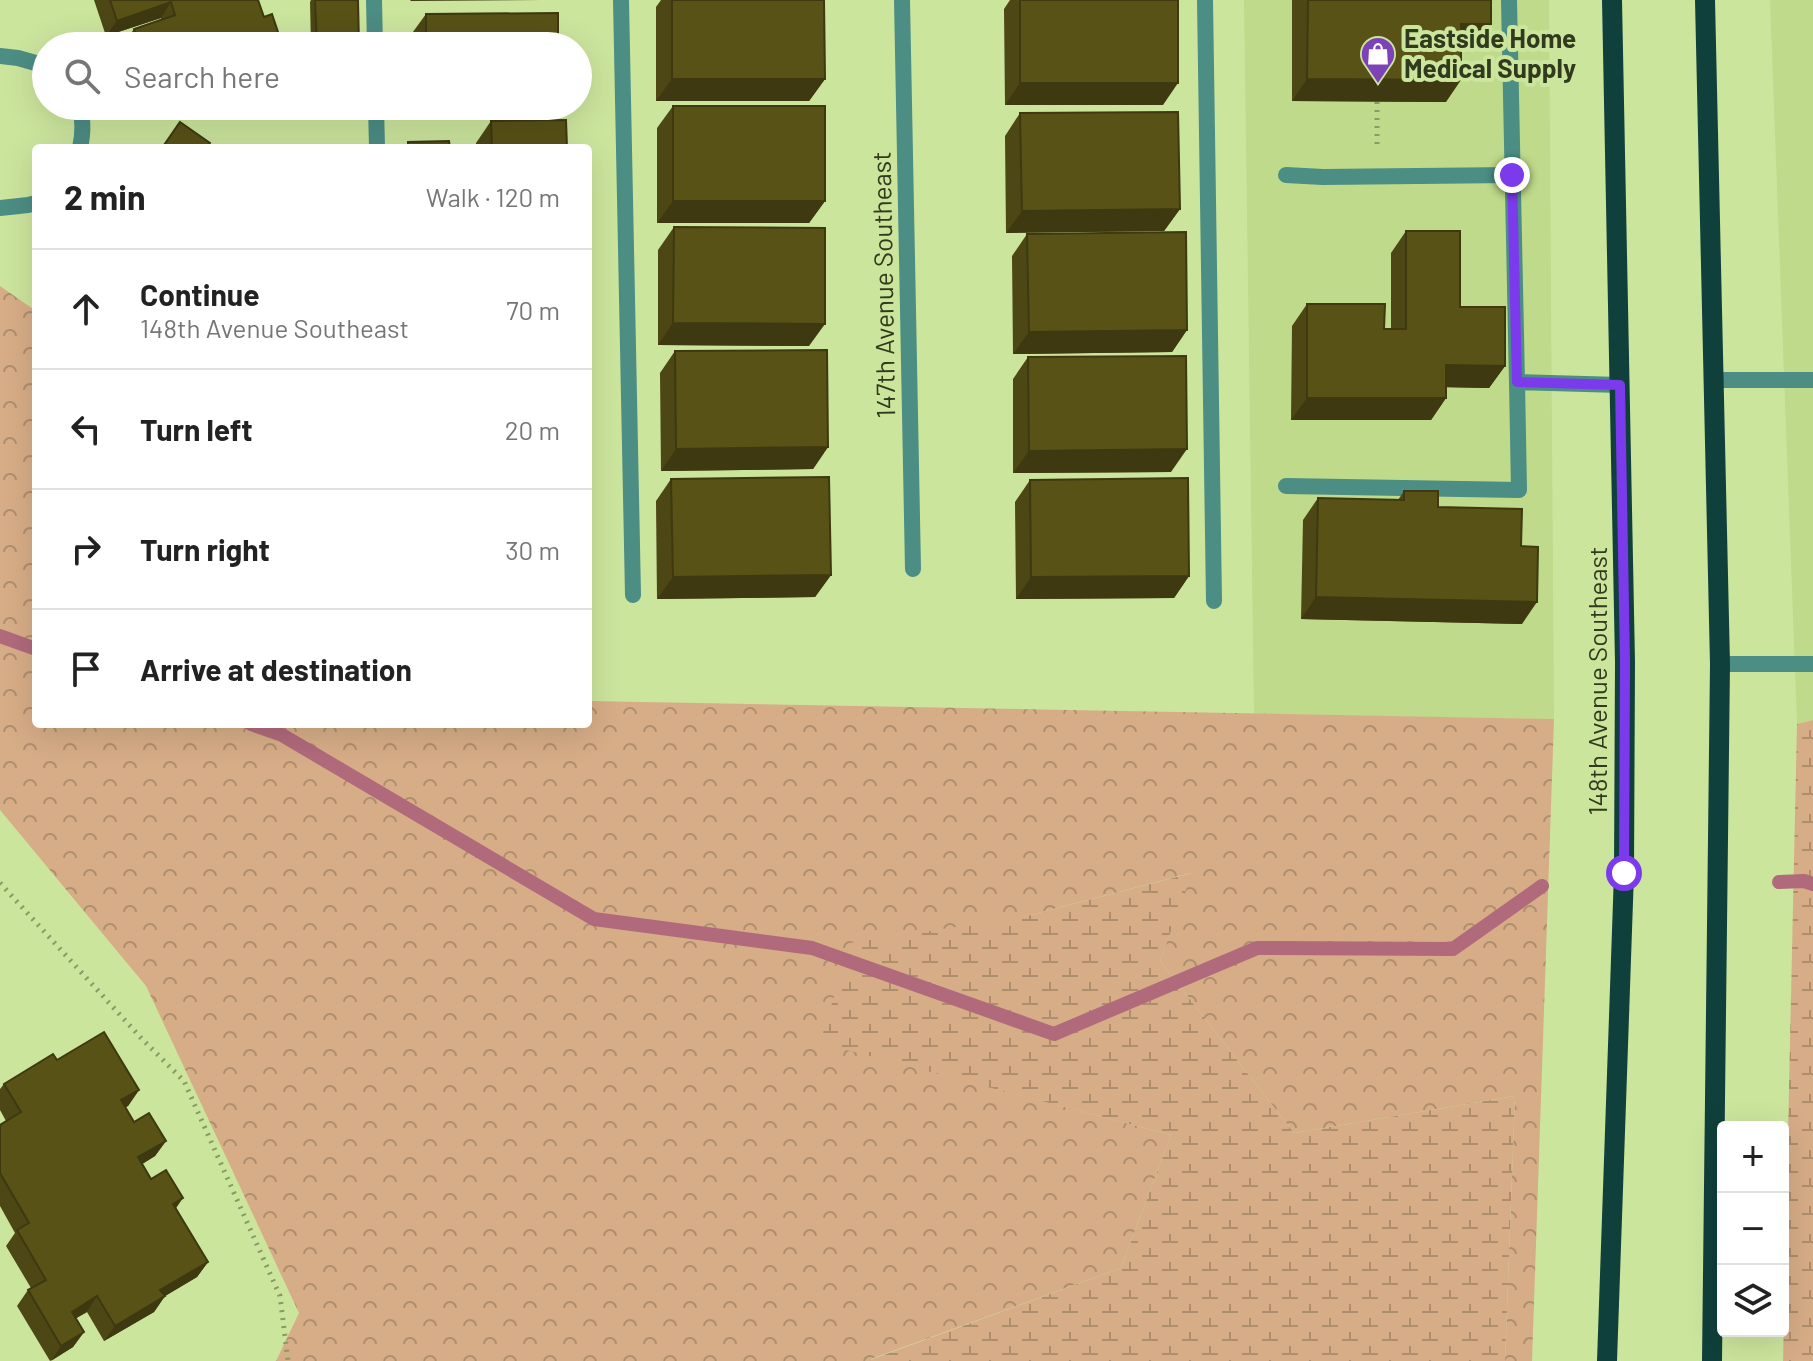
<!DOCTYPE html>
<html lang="en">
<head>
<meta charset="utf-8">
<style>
  body { margin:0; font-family:Barlow,sans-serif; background:#f6f6f6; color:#222 }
  .controls { position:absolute; right:24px; bottom:24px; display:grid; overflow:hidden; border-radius:8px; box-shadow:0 8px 32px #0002 }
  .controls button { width:72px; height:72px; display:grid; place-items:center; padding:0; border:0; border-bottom:2px solid #e0e0e0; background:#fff; color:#222; font:40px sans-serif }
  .stop { position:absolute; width:24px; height:24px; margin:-18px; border:6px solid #7c3aed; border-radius:50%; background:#fff }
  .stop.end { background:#7c3aed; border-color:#fff; box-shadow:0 2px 8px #0008 }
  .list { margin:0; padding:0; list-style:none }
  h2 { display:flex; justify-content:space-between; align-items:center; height:104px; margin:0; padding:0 32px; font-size:34px }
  h2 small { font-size:26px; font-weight:400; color:#767676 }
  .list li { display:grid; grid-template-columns:52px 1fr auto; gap:24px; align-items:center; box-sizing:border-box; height:120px; padding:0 32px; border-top:2px solid #e0e0e0 }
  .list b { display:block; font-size:30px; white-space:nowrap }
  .list p { margin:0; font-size:26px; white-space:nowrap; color:#767676 }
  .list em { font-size:26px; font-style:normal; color:#767676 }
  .icon { flex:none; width:44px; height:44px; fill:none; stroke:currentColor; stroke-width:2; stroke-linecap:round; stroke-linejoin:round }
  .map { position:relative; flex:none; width:1813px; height:1361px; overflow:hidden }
  .search { position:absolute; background:#fff; box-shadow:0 8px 32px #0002; left:32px; top:32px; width:560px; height:88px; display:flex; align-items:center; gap:20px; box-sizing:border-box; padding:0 28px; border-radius:44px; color:#767676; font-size:30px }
  .panel { position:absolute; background:#fff; box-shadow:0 8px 32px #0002; left:32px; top:144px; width:560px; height:584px; border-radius:8px }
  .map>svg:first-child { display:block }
  .built { fill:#bfda8a }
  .forest { fill:url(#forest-crowns) }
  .wetland { fill:url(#wetland-marsh) }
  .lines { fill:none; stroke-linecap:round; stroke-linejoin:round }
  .stream { stroke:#b06a7c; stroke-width:14 }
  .path { stroke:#889a65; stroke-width:5; stroke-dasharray:2 6; stroke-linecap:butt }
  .lane { stroke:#4c8d84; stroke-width:16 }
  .street { stroke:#4c8d84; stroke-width:16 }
  .primary { stroke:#10403b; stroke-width:20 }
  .wall { fill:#4c4714 }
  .shaded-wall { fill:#3e3910 }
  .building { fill:#585217; stroke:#3e3910; stroke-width:2 }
  .route { stroke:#7c3aed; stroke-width:10 }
  .labels { text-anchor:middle; stroke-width:8; stroke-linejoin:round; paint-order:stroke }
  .poi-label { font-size:26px; font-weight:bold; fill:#313a1d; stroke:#cce59d; text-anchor:start }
  .street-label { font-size:26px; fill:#313a1d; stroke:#cce59d }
</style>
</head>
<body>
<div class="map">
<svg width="1813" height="1361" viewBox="0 0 1813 1361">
  <defs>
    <pattern id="forest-crowns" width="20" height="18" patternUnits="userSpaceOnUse" patternTransform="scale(2)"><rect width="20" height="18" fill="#d7ad87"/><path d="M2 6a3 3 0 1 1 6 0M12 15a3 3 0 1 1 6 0" fill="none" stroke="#af8e6e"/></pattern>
    <pattern id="wetland-marsh" width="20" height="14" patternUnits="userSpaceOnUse" patternTransform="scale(2)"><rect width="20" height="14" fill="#d7ad87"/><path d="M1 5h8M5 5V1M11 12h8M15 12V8" fill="none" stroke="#af8e6e"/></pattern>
  </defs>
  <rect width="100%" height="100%" fill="#cce59d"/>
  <!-- built -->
  <g class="built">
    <polygon points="1244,0 1549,0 1554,719 1254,714"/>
    <polygon points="1770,0 1813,0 1813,720 1797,724"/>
  </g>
  <!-- forest -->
  <polygon class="forest" points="0,286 36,311 36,724 588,724 588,701 1554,719 1532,1361 1505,1361 1515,1096 1294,1133 1160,961 1191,873 1023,917 820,1042 1171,1135 1121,1268 871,1359 872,1361 276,1361 299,1313 146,986 0,810"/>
  <!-- wetland -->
  <g class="wetland">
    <polygon points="1813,720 1813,1361 1783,1361 1797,724"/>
    <polygon points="1192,873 1160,961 1294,1133 1515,1096 1505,1361 872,1361 870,1360 1121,1268 1171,1135 820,1043 850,943 1023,917"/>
  </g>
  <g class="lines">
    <!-- stream -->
    <g class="stream">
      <polyline points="0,636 36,649"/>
      <polyline points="251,724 282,735 594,919 812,948 1054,1034 1257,948 1453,949 1542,886"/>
      <polyline points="1779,882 1804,881 1813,884"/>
    </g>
    <!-- path -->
    <g class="path">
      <polyline points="1377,144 1377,101"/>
      <polyline points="0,883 142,1039 184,1081 280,1296 288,1361"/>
    </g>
    <!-- lane -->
    <g class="lane">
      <polyline points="374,0 375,46"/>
      <polyline points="621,0 633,595"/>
      <polyline points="1205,0 1214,601"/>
      <polyline points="1509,0 1517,382"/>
      <polyline points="0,56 18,58 46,66"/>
      <path d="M79 106C84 120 83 134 80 148"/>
      <polyline points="376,106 377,148"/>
      <polyline points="1286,175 1323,177 1512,175"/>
      <polyline points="0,208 28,205 36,203"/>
      <polyline points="1713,380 1813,380"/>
      <polyline points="1286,486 1519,490 1517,382 1620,385"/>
      <polyline points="1720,664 1813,664"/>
    </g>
    <!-- street -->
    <polyline class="street" points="902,0 913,569"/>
    <!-- primary -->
    <g class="primary">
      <polyline points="1705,0 1720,664 1712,1361"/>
      <polyline points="1607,1361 1624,873 1625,662 1612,0"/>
    </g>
  </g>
  <!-- wall -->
  <g class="wall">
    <polygon points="94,0 258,0 264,17 282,44 281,46 124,46 123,44 134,29 161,20 161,18 106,36"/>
    <polygon points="311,0 358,0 359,46 311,46 310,2"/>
    <polygon points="661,0 824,0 825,79 809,101 656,101 656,7"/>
    <polygon points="1010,0 1178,0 1163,105 1005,105 1004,9"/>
    <polygon points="1292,0 1491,0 1491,24 1476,47 1461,47 1446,102 1292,101"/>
    <polygon points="426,14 558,46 410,46 410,36"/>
    <polygon points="673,106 825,201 809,223 657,223 657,128"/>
    <polygon points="1020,113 1180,209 1164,231 1006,233 1005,136"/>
    <polygon points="491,121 567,148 476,148 476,143"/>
    <polygon points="674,227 809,346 658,345 658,250"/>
    <polygon points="1406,231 1505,366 1489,388 1446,387 1446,398 1431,420 1291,420 1292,326 1307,304 1384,329 1391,329 1391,253"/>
    <polygon points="1027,234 1187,330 1172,352 1013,354 1012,256"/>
    <polygon points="675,351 828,447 813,469 661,471 660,373"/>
    <polygon points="1028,357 1171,472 1013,473 1013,379"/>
    <polygon points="671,479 831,575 815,597 657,599 656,501"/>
    <polygon points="1030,480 1189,576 1174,598 1016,599 1015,502"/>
    <polygon points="1404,491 1521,546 1522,624 1301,619 1303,520 1318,498 1398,500"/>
    <polygon points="57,1060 139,1090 128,1106 125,1107 134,1122 166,1141 155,1156 142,1164 151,1179 176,1208 208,1262 197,1277 165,1296 154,1312 104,1341 87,1312 76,1318 84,1332 73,1347 50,1361 17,1306 28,1290 31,1288 6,1246 15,1233 0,1206 0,1125 6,1121 0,1110 0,1089 4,1084"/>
  </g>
  <!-- shaded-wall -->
  <g class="shaded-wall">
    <polygon points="411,0 542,0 410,1"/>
    <polygon points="171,2 161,18 106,36 117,21"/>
    <polygon points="1461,24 1491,24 1476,47 1446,47"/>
    <polygon points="672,79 825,79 809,101 656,101"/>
    <polygon points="1307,79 1461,80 1446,102 1292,101"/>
    <polygon points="1020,83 1178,83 1163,105 1005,105"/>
    <polygon points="412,106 544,106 542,108 410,108"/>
    <polygon points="673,201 825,201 809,223 657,223"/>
    <polygon points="1180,209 1164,231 1006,233 1022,211"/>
    <polygon points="673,323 825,324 809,346 658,345"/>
    <polygon points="1187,330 1172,352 1013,354 1029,332"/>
    <polygon points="1446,365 1505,366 1489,388 1431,387"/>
    <polygon points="1307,398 1446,398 1431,420 1291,420"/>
    <polygon points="828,447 813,469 661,471 676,449"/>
    <polygon points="1187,449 1171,472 1013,473 1029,451"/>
    <polygon points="831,575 815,597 657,599 673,577"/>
    <polygon points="1189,576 1174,598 1016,599 1031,577"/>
    <polygon points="1316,597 1537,602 1522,624 1301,619"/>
    <polygon points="139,1090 128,1106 111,1116 121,1100"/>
    <polygon points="166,1141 155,1156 128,1173 138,1157"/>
    <polygon points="183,1198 172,1214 173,1204"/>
    <polygon points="208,1262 197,1277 150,1305 160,1290"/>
    <polygon points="97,1296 87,1312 61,1327 72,1312"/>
    <polygon points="165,1296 154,1312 104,1341 115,1326"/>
    <polygon points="84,1332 73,1347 51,1361 61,1346"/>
  </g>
  <!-- building -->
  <g class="building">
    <polygon points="110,0 258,0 264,17 272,14 282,44 276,46 140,46 134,29 175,15 171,2 117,21"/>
    <polygon points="315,0 358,0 359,46 317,46"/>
    <polygon points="672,0 824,0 825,79 672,79"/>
    <rect x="1020" y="0" width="158" height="83"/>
    <polygon points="1308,0 1491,0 1491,24 1461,24 1461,80 1307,79"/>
    <polygon points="558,13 558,46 426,46 426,14"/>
    <rect x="673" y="106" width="152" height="95"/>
    <polygon points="1178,112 1180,209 1022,211 1020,113"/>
    <polygon points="566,120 567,148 492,148 491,121"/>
    <polygon points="180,122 210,143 207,148 162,148"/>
    <polygon points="449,141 450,148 408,148 408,142"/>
    <polygon points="674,227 825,228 825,324 673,323"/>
    <polygon points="1406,231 1460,231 1460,307 1505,307 1505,366 1446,365 1446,398 1307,398 1307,304 1385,304 1384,329 1406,329"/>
    <polygon points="1186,232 1187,330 1029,332 1027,234"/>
    <polygon points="827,350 828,447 676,449 675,351"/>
    <polygon points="1186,356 1187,449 1029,451 1028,357"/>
    <polygon points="829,477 831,575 673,577 671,479"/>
    <polygon points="1188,478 1189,576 1031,577 1030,480"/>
    <polygon points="1404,491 1438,491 1438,507 1522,509 1521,546 1538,547 1537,602 1316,597 1318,498 1404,500"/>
    <polygon points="104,1032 139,1090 121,1100 134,1122 149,1113 166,1141 138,1157 151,1179 166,1170 183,1198 173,1204 208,1262 160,1290 165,1296 115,1326 97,1296 72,1312 84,1332 61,1346 28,1290 46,1280 17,1230 29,1223 0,1173 0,1125 21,1112 4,1084 53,1054 57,1060"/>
  </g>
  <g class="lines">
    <!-- route -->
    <polyline class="route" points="1512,175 1517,382 1620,385 1625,662 1624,873"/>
  </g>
  <!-- icons -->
  <defs>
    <symbol id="shop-pin" viewBox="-11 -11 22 30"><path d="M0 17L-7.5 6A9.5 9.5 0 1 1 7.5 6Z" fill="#7d42b8" stroke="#cce59d"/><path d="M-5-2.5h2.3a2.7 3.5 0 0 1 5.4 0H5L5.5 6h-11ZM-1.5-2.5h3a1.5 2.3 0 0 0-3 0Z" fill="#fff"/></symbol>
  </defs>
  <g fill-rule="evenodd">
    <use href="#shop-pin" x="1358" y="34" width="40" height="54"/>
  </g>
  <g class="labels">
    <!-- poi labels -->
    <g class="poi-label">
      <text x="1404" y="48">Eastside Home<tspan x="1404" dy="30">Medical Supply</tspan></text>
    </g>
    <!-- street labels -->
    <g class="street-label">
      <text transform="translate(884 285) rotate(-91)" y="9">147th Avenue Southeast</text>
      <text transform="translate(1598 681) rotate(-90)" y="9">148th Avenue Southeast</text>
    </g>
  </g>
</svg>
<div class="controls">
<button>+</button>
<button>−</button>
<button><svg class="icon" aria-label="layers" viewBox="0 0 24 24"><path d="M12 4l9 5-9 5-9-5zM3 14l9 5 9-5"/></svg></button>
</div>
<div class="stop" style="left:1624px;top:873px"></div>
<div class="stop end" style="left:1512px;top:175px"></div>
<div class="search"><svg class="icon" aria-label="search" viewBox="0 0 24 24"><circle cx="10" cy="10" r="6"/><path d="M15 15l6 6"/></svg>Search here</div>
<section class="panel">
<h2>2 min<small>Walk · 120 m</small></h2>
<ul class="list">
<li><svg class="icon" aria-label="ahead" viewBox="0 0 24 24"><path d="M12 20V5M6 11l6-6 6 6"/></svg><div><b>Continue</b><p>148th Avenue Southeast</p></div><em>70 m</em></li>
<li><svg class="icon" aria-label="left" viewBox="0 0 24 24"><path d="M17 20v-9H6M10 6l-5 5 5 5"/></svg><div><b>Turn left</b></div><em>20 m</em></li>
<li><svg class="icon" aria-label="right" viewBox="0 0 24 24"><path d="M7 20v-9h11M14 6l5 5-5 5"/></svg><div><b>Turn right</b></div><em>30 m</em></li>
<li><svg class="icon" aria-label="arrive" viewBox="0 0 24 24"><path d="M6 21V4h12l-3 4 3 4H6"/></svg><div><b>Arrive at destination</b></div></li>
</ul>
</section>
</div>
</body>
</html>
